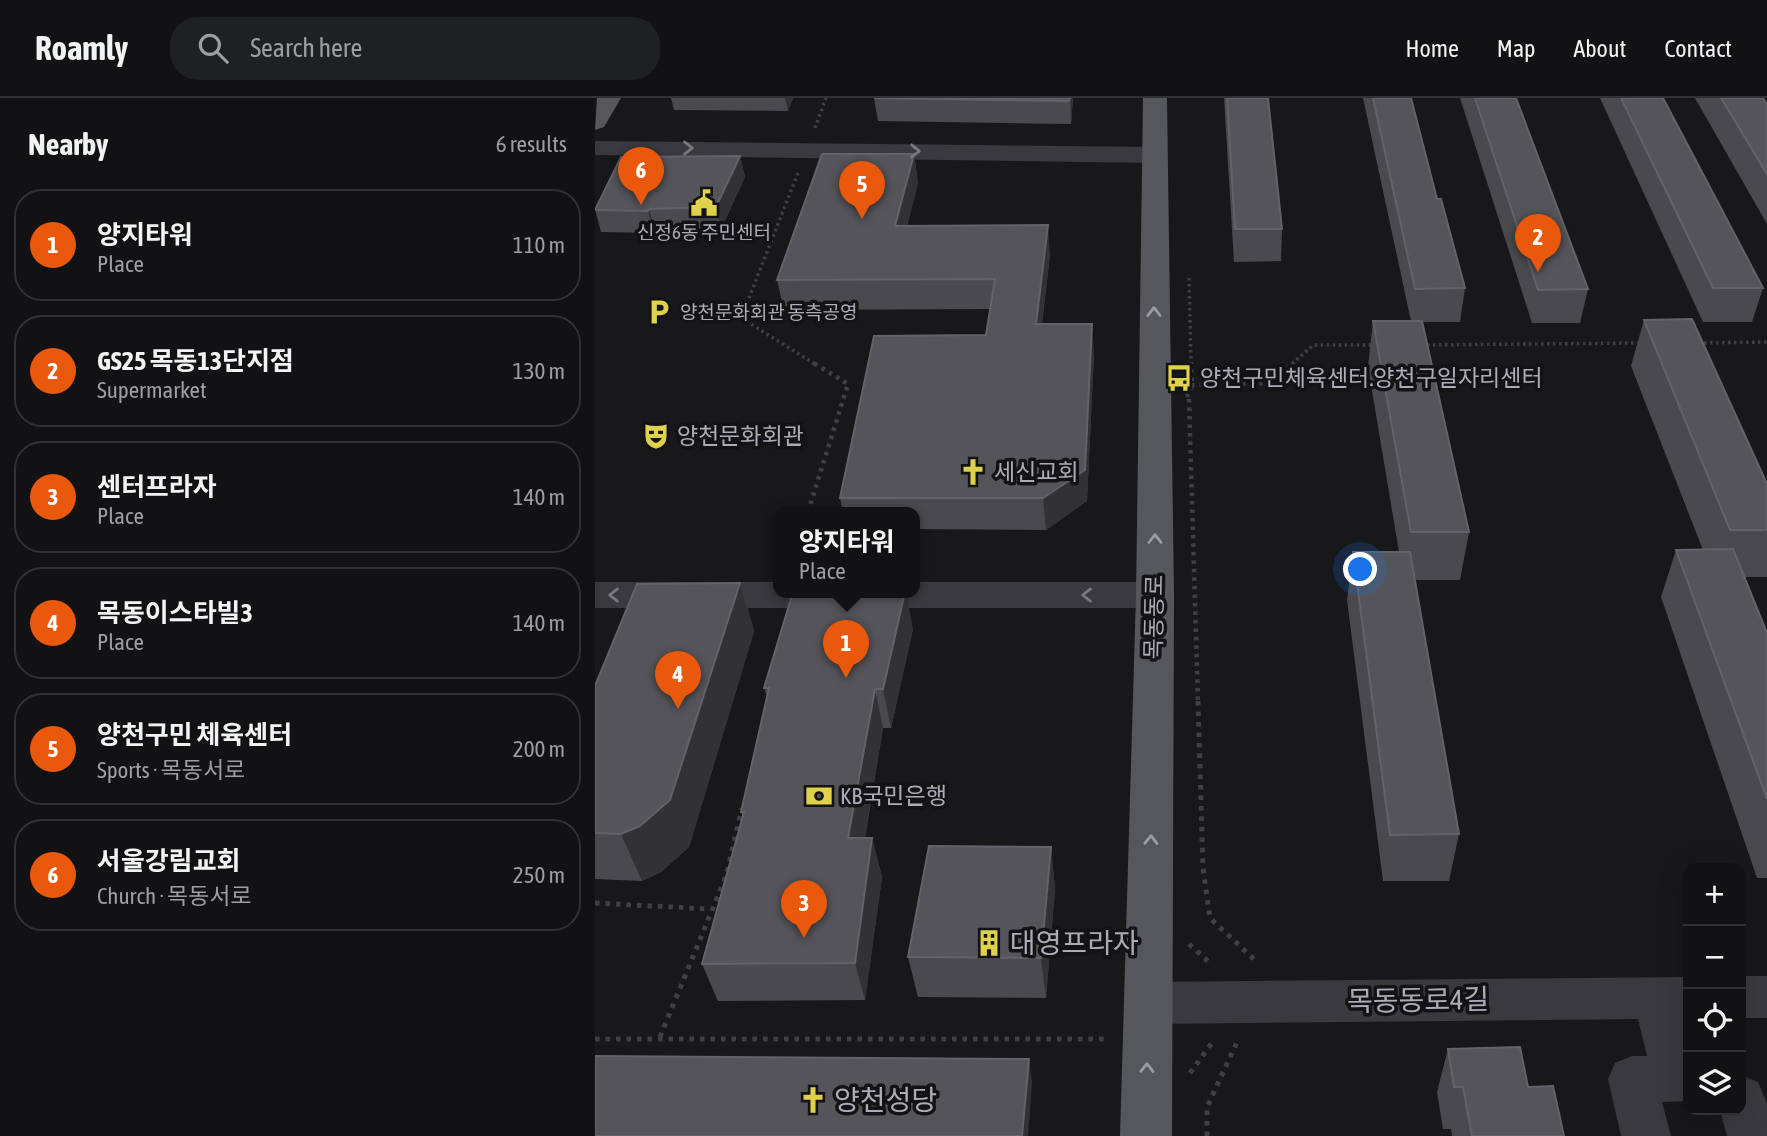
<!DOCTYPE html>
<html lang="en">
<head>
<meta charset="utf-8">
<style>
  body { margin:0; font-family:"Asap Condensed","Noto Sans KR",sans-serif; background:#1f2022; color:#f1f3f6 }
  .controls { position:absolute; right:21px; bottom:21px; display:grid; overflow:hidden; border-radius:14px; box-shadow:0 7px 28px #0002 }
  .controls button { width:63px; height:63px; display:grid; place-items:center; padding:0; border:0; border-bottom:2px solid #313234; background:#121214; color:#f1f3f6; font:35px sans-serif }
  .you { position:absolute; left:766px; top:472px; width:24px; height:24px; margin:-18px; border:5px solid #fff; border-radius:50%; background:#1a73e8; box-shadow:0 0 0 10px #1a73e833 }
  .badge { display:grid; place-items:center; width:46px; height:46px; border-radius:50%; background:#ea580c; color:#fff; font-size:23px; font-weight:700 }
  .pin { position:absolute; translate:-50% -58px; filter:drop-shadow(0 2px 4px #0008) }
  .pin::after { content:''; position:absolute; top:37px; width:24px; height:21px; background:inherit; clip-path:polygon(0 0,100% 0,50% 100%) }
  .popup { position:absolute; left:178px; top:409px; width:147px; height:91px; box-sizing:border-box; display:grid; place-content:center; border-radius:14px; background:#121214; filter:drop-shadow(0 2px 5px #0005); font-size:23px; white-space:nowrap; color:#9c9ea0 }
  .popup b { font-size:26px; color:#f1f3f6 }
  .popup::after { content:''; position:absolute; left:50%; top:100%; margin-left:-14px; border:14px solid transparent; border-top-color:#121214 }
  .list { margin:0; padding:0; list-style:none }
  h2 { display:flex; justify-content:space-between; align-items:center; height:91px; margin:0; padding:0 28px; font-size:30px }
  h2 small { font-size:23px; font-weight:400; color:#9c9ea0 }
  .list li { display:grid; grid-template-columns:46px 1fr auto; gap:21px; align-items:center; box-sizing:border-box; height:112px; margin:0 14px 14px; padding:0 14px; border:2px solid #313234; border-radius:28px }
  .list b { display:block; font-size:26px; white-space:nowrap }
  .list p { margin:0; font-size:23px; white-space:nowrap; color:#9c9ea0 }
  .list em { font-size:23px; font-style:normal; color:#9c9ea0 }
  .icon { flex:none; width:38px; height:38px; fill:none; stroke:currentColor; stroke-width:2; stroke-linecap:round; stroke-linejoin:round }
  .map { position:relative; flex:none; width:1172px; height:1038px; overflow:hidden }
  header { display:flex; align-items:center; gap:42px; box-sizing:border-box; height:98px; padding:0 35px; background:#121214; border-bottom:2px solid #313234 }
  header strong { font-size:33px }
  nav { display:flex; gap:38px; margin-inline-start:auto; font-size:24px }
  .search { width:490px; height:63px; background:#1f2022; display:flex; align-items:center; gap:18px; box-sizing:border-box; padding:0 24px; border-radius:28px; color:#9c9ea0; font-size:26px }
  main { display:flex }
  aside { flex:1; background:#121214 }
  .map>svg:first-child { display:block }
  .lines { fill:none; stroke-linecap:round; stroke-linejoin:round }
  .path-far2 { stroke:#3f4045; stroke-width:3.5; stroke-dasharray:2.5 3.5; stroke-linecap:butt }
  .path-far1 { stroke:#3f4045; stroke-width:4.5; stroke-dasharray:3.5 5; stroke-linecap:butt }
  .path { stroke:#3f4045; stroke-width:5; stroke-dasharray:4.5 6; stroke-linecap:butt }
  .minor { fill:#3a393e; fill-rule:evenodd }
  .major { fill:#56565d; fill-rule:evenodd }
  .wall { fill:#4a494e }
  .shaded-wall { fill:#323134 }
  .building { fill:#555459; stroke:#626268; stroke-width:2 }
  .oneway { stroke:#797881 }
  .oneway2 { stroke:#9b9ba6 }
  .labels { text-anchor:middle; stroke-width:7; stroke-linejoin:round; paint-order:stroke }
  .far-poi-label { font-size:19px; fill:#acacb8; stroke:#131315 }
  .poi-label { font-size:23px; fill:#acacb8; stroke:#131315; text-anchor:start }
  .street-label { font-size:23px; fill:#acacb8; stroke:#131315 }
  .near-poi-label { font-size:28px; fill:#acacb8; stroke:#131315; text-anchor:start }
  .near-street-label { font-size:28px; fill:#acacb8; stroke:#131315 }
</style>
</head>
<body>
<header>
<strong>Roamly</strong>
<div class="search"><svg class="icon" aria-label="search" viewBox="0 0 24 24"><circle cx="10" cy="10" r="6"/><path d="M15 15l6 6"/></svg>Search here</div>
<nav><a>Home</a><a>Map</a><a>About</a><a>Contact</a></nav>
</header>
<main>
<aside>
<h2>Nearby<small>6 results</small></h2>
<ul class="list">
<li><span class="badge">1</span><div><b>양지타워</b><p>Place</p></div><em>110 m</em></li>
<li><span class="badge">2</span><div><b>GS25 목동13단지점</b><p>Supermarket</p></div><em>130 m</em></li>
<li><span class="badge">3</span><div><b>센터프라자</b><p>Place</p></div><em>140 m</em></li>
<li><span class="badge">4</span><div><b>목동이스타빌3</b><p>Place</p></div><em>140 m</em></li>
<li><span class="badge">5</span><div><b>양천구민 체육센터</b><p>Sports · 목동서로</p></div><em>200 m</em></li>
<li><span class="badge">6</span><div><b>서울강림교회</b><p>Church · 목동서로</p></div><em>250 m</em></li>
</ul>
</aside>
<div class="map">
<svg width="1172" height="1038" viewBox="0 0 1172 1038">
  <rect width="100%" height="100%" fill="#18181a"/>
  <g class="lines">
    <!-- path-far2 -->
    <g class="path-far2">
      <polyline points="220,30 231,0"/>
      <polyline points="203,75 146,220 220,266"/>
      <polyline points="594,180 596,266"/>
      <polyline points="1103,245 1172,244"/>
      <polyline points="826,247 1045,245"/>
      <polyline points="697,266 718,247 779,247"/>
    </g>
    <!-- path-far1 -->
    <g class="path-far1">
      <polyline points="596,287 676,285 699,264"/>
      <polyline points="592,299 597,287 596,264"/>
      <polyline points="594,301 603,605"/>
      <polyline points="213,414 253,286 217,264"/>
    </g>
    <!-- path -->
    <g class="path">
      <polyline points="603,603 608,770 615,820 663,865"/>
      <polyline points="0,805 115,811"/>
      <polyline points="594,846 616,866"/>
      <polyline points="65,939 131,778 147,710"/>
      <polyline points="0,941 513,941"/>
      <polyline points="595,975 619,942"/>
      <polyline points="612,1038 612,1009 643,942"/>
    </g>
    <!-- minor -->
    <g class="minor">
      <polygon points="0,43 559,49 568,52 572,57 568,62 559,65 0,57"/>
      <polygon points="0,484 183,484 183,494 319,494 319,484 560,484 573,488 578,497 573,506 560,510 0,510"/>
      <rect x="1146" y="878" width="26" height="42"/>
      <polygon points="1093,879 1093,921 1090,921 1093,933 1093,1003 1067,1004 1076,1038 1026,1038 1013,981 1020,965 1037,958 1052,958 1043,921 552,926 536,920 529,905 536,890 552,884"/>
      <polygon points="1146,977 1163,984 1172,1005 1172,1038 1132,1038 1125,1012 1146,1012"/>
    </g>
    <!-- major -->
    <g class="major">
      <polygon points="2,0 26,0 9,29 0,32"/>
      <polygon points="548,0 572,0 579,497 577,1038 525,1038 541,497"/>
    </g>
  </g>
  <!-- wall -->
  <g class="wall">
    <polygon points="76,0 198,0 193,13 79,12"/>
    <polygon points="279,0 478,0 476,26 283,23"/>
    <polygon points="629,0 673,0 687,131 686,163 639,164"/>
    <polygon points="768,0 816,0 842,101 870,190 865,224 827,224 874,434 865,482 820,482 864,736 854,783 788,783 752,502 758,454 804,454 773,269 778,223 816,223"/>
    <polygon points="865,0 921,0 993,191 985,225 937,225"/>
    <polygon points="1005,0 1068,0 1168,190 1157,224 1108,224"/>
    <polygon points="1100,0 1168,0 1172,7 1172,126"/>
    <polygon points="319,56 323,85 312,128 455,157 447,226 499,256 492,403 451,432 319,431 319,414 248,414 245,400 391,237 396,211 189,212 182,182"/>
    <polygon points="145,58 150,79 126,131 60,133 59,135 6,134 0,111"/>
    <polygon points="1049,222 1172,386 1172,479 1150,479 1172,534 1172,780 1162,780 1066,499 1081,452 1108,452 1036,268"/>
    <polygon points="145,485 159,533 94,749 66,774 47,783 0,781 0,588"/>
    <polygon points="318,531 296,630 288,630 270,740 277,740 287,779 270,902 123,903 107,866 148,719 146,714 172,598 169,590"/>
    <polygon points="456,749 460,791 451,900 323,899 313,859"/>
    <polygon points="853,951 933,989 969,1038 857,1038 856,1031 848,1031 842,994"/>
  </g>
  <!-- shaded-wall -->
  <g class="shaded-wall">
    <polygon points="190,0 198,0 193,13"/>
    <polygon points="475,0 478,0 476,26"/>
    <polygon points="319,56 323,85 304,157 300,128"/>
    <polygon points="145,58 150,79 126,131 121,109"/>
    <polygon points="54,111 60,133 59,135 53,113"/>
    <polygon points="453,127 455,157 443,257 441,226"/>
    <polygon points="497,226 499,256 492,403 451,432 448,400"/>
    <polygon points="145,485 159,533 94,749 66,774 47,783 26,736"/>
    <polygon points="310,494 311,494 318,531 296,630 288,591"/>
    <polygon points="280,591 288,630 263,779 253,740"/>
    <polygon points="277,740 287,779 270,902 260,865"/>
    <polygon points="456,749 460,791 451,900 446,860"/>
    <polygon points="434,961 437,985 433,1038 427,1038"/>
  </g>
  <!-- building -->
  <g class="building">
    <polygon points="279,0 475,0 474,3"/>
    <polygon points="632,0 673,0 687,131 640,131"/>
    <polygon points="778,0 816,0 842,101 846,101 870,190 820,191"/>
    <polygon points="880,0 921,0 993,191 943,192"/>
    <polygon points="1026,0 1068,0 1168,190 1118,190"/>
    <polygon points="1126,0 1168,0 1172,7 1172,76"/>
    <polygon points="227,56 319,56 300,128 453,127 441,226 497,226 490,372 448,400 245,400 279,238 391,237 400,181 182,182"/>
    <polygon points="145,58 121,109 54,111 53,113 0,112 26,59"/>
    <polygon points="1097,221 1172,386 1172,432 1135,432 1049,222"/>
    <polygon points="778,223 827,223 874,434 816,434"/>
    <polygon points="1138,451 1172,535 1172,701 1081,452"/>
    <polygon points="758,454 815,454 864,736 795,737"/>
    <polygon points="145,485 75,702 45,728 26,736 0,735 0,588 42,486"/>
    <polygon points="198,494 310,494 288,591 280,591 253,740 277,740 260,865 107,866 149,714 146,714 174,590 169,590"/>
    <polygon points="334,748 456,749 446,860 313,859"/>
    <polygon points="925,949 933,989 958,988 969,1038 877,1038 868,989 859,989 853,951"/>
    <polygon points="0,958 434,961 427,1038 0,1038"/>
  </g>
  <!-- one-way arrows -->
  <defs><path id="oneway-chevron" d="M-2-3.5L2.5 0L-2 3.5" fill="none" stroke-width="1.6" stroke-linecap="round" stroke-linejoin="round" transform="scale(1.75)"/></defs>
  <g class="oneway">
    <use href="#oneway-chevron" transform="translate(93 50)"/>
    <use href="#oneway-chevron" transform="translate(320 53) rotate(1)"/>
    <use href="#oneway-chevron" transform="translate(19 497) rotate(180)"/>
    <use href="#oneway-chevron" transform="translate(492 497) rotate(180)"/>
  </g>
  <g class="oneway2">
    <use href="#oneway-chevron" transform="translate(559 214) rotate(-90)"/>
    <use href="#oneway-chevron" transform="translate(560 441) rotate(-90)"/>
    <use href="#oneway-chevron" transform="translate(556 742) rotate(-89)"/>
    <use href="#oneway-chevron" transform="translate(552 970) rotate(-89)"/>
  </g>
  <!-- icons -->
  <defs>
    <symbol id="civic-bare" viewBox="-9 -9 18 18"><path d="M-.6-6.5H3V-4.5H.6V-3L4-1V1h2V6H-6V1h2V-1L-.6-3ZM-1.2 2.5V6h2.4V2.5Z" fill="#dfd14a" stroke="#131315" stroke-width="2.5" paint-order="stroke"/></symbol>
    <symbol id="parking-bare" viewBox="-9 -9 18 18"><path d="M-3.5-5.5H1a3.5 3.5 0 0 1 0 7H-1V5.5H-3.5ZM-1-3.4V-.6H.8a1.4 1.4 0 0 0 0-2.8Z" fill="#dfd14a" stroke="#131315" stroke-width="2.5" paint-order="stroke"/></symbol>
    <symbol id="bus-bare" viewBox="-9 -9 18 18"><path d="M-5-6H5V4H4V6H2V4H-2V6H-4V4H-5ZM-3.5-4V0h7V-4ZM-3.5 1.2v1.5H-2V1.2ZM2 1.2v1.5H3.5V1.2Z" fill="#dfd14a" stroke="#131315" stroke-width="2.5" paint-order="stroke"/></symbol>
    <symbol id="theatre-bare" viewBox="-9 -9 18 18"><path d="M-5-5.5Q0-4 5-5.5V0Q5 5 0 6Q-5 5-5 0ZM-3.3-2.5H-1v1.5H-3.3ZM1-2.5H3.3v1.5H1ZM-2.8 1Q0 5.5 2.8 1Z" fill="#dfd14a" stroke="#131315" stroke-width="2.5" paint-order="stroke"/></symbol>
    <symbol id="church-bare" viewBox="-9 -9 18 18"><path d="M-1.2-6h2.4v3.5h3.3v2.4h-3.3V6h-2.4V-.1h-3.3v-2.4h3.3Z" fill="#dfd14a" stroke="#131315" stroke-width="2.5" paint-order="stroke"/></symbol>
    <symbol id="bank-bare" viewBox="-9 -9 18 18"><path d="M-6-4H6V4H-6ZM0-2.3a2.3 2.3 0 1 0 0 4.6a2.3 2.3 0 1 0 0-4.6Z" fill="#dfd14a" stroke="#131315" stroke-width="2.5" paint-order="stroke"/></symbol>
    <symbol id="building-bare" viewBox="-9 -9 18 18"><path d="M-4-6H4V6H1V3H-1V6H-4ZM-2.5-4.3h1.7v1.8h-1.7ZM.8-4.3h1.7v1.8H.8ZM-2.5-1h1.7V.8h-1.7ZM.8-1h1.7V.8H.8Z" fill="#dfd14a" stroke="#131315" stroke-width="2.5" paint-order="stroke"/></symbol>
  </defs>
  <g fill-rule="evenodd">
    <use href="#civic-bare" x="90" y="86" width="38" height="38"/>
    <use href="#parking-bare" x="45" y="195" width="38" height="38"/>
    <use href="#bus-bare" x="565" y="261" width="38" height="38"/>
    <use href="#theatre-bare" x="42" y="319" width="38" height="38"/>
    <use href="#church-bare" x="359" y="355" width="38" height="38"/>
    <use href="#bank-bare" x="205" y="679" width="38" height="38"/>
    <use href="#building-bare" x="375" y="826" width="38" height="38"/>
    <use href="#church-bare" x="199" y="983" width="38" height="38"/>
  </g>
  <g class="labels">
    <!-- far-poi labels -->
    <g class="far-poi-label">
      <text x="109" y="141">신정6동 주민센터</text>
      <text x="85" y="221" text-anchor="start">양천문화회관 동측공영</text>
    </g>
    <!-- poi labels -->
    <g class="poi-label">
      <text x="605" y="288">양천구민체육센터.양천구일자리센터</text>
      <text x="82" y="346">양천문화회관</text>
      <text x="399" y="382">세신교회</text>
      <text x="245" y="706">KB국민은행</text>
    </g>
    <!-- street labels -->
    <g class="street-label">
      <text transform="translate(559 519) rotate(-89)" y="8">목동동로</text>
    </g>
    <!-- near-poi labels -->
    <g class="near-poi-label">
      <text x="415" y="855">대영프라자</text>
      <text x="239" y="1012">양천성당</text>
    </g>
    <!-- near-street labels -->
    <g class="near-street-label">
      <text transform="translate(823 902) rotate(-1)" y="10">목동동로4길</text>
    </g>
  </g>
</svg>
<div class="controls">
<button>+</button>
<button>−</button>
<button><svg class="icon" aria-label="locate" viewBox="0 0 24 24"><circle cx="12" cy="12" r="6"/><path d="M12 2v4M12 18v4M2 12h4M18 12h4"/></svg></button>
<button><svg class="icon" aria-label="layers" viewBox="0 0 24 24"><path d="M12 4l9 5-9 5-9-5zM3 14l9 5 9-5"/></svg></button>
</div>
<div class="you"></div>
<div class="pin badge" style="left:251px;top:580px">1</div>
<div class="popup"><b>양지타워</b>Place</div>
<div class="pin badge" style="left:943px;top:174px">2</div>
<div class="pin badge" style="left:209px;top:840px">3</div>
<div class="pin badge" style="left:83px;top:611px">4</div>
<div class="pin badge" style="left:267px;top:121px">5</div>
<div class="pin badge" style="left:46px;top:107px">6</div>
</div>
</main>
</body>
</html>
